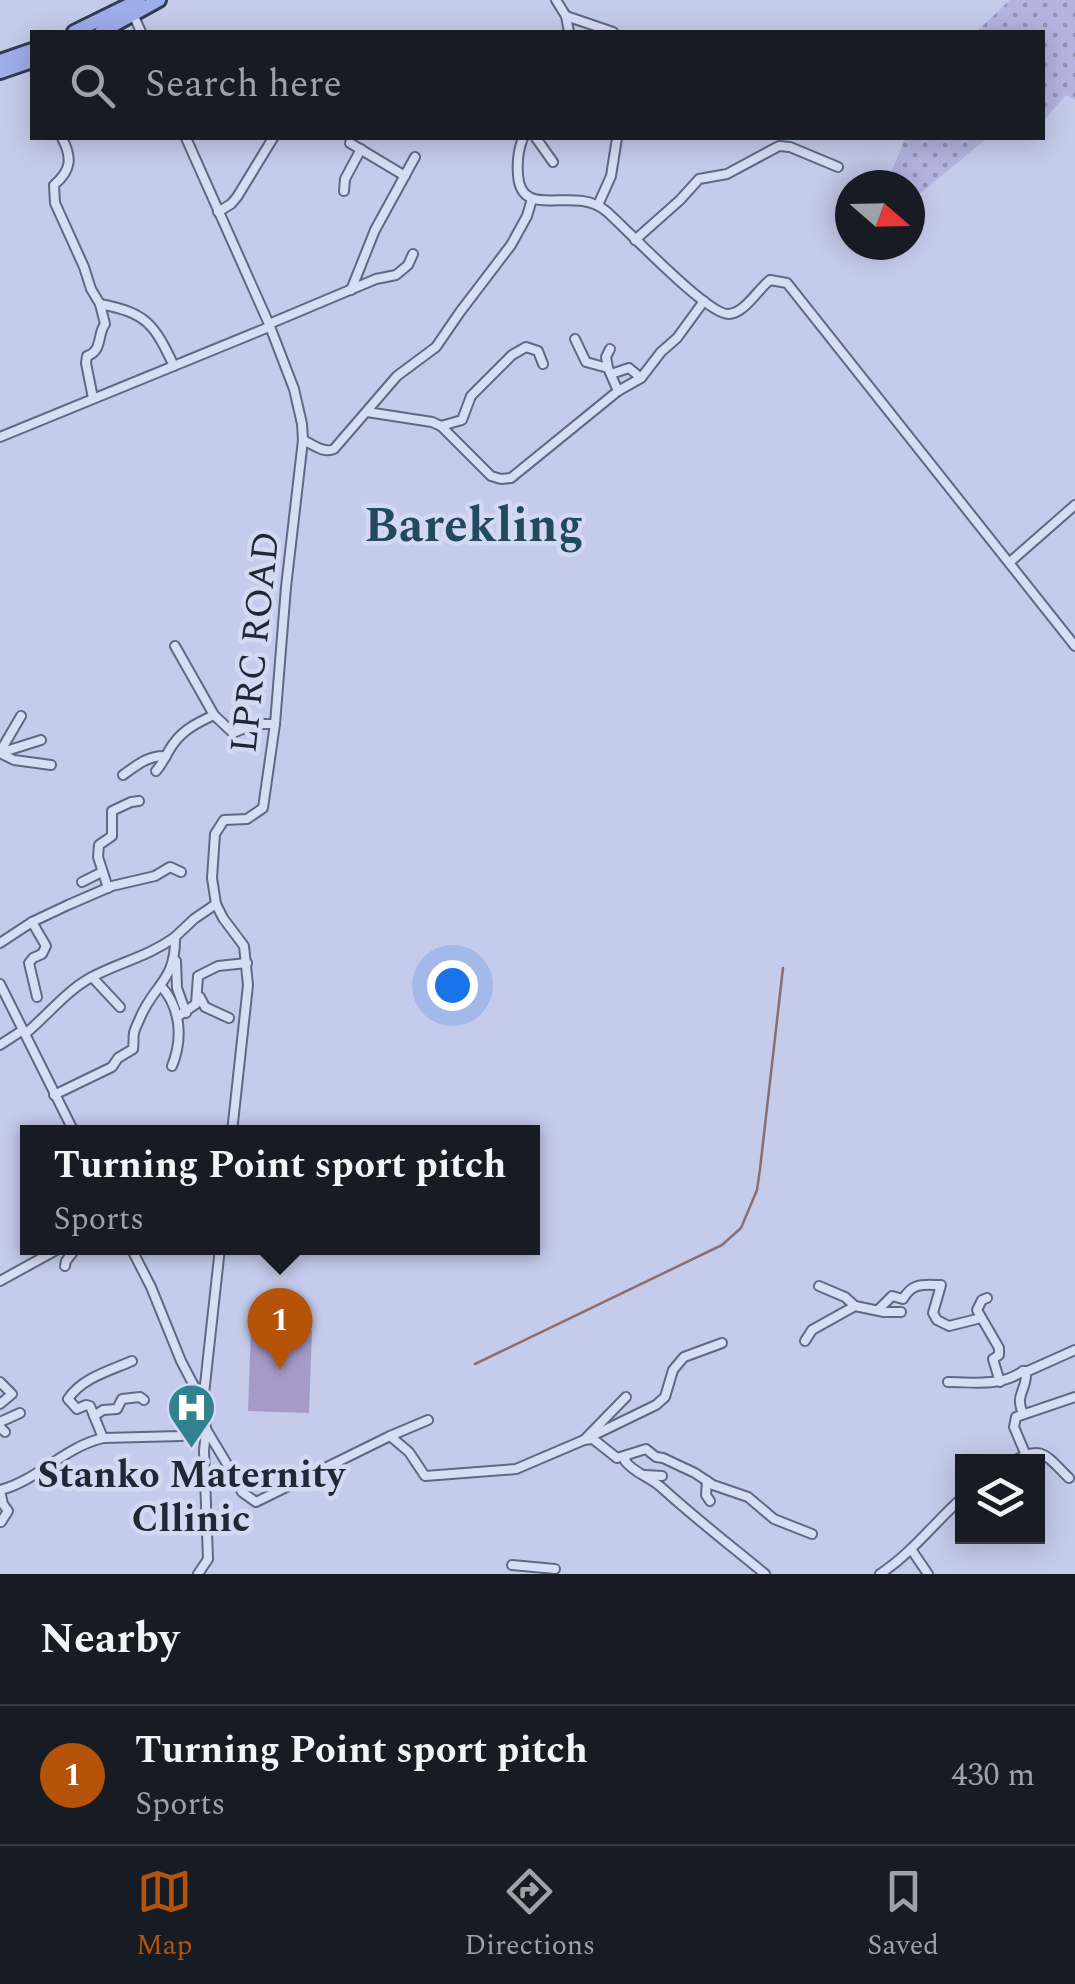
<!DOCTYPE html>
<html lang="en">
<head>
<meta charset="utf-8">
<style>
  body { margin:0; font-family:Spectral,serif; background:#242831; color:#f1f3f6 }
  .controls { position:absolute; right:30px; bottom:30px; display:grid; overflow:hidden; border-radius:0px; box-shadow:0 5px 25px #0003 }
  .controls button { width:90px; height:90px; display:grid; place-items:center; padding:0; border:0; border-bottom:2px solid #363941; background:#171b24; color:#f1f3f6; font:50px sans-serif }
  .compass { position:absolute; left:835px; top:170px; width:90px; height:90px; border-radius:50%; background:#171b24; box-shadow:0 5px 25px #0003; rotate:110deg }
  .you { position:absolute; left:452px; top:985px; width:35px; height:35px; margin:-25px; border:8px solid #fff; border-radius:50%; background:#1a73e8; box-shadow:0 0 0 15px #1a73e833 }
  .badge { display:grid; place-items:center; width:65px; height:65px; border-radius:50%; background:#b45309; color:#fff; font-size:32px; font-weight:700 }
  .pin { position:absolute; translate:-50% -82px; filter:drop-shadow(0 2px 5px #0008) }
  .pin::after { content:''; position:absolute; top:52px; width:35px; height:30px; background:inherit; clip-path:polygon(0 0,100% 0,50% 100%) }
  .popup { position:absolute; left:20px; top:1125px; width:520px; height:130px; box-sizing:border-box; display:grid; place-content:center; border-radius:0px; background:#171b24; filter:drop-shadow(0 2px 8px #0005); font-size:32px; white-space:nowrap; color:#9ea1a6 }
  .popup b { font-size:38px; color:#f1f3f6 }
  .popup::after { content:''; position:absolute; left:50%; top:100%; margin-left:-20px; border:20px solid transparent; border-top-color:#171b24 }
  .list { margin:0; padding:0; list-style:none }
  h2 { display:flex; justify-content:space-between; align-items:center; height:130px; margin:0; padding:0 40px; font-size:42px }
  h2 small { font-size:32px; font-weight:400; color:#9ea1a6 }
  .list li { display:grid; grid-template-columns:65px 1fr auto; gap:30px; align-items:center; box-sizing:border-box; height:140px; padding:0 40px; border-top:2px solid #363941 }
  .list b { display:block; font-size:38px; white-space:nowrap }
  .list p { margin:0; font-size:32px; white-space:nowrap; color:#9ea1a6 }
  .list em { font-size:32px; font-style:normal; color:#9ea1a6 }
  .icon { flex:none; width:55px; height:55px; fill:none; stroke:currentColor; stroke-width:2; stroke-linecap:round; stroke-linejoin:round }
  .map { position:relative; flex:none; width:1075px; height:1574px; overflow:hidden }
  .search { position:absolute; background:#171b24; box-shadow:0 5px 25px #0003; left:30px; right:30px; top:30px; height:110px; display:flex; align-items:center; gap:25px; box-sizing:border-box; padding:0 35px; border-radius:0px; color:#9ea1a6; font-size:38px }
  .sheet { height:270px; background:#171b24 }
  nav { display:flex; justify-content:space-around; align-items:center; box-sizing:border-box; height:140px; border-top:2px solid #363941; background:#171b24; font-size:28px; color:#9ea1a6 }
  nav a { display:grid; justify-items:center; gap:5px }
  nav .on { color:#b45309 }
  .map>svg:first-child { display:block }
  .farmland { fill:url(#farmland-dots) }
  .grass { fill:#a69ac8 }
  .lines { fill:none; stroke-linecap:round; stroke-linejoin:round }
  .stream { stroke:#8c6e71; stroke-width:2.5 }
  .minor-casing { stroke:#5d6a84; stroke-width:12 }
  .primary-casing { stroke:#303e52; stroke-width:18 }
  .minor { stroke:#d8ddf6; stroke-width:8 }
  .primary { stroke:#a0adeb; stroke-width:12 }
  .labels { text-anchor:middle; stroke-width:9; stroke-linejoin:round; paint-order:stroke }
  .street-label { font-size:38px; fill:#1f2835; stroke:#d4d9f3 }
  .poi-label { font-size:38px; font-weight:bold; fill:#1f2835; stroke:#d4d9f3 }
  .district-label { font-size:48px; font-weight:bold; fill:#224a5f; stroke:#d4d9f3 }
</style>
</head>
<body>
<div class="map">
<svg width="1075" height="1574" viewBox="0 0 1075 1574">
  <defs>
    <pattern id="farmland-dots" width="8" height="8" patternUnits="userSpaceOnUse" patternTransform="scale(2.5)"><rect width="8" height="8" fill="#b3b4e0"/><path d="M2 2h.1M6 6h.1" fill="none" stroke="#9192b6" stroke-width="1.8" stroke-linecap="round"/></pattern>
  </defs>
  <rect width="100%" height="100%" fill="#c5cbeb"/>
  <!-- farmland -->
  <g class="farmland">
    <polygon points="1010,0 1075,0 1075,100 1066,95 1043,121 1042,32 976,32"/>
    <polygon points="905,138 987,138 910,202 910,185 886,185"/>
  </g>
  <!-- grass -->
  <polygon class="grass" points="251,1328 312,1330 309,1413 248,1411"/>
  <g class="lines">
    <!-- stream -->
    <polyline class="stream" points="475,1364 722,1245 741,1228 757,1190 760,1169 783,968"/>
    <defs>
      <g id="minor">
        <polyline points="556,0 566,16 569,32"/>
        <polyline points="133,14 141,32"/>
        <polyline points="566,16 613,32"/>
        <path d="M62 138C72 157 72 170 54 185L55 203 84 267 91 289 100 304 105 324C97 334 103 351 87 356L86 363 93 398"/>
        <polyline points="186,138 269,324 294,389 302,424 303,440 286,587 275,724 263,808 247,819 224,820 215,834 212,878 216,904 223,918 244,946 248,985 232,1132"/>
        <path d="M523 138C518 150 517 162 518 175 521 222 574 184 606 211 626 228 708 316 729 314 745 313 758 289 770 280L787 283 1075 646"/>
        <polyline points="536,138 553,162"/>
        <polyline points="350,143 405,176"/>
        <polyline points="344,191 345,179 361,149"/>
        <polyline points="598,205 611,176 617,138"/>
        <polyline points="218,212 231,204 237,197 273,138"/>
        <polyline points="635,240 680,200 699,179 727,174 779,146 790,147 838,167"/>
        <polyline points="351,290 375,230 415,157"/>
        <path d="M100 304C147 313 154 324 174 366"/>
        <polyline points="269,324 376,279 396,275 408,265 413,254"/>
        <polyline points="575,339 586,362 608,368 618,391"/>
        <polyline points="608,368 606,357 610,349"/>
        <polyline points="611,374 629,368 641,378"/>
        <polyline points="367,412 432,422 441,426 491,476 501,479 511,478 618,391 641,378 661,352 677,338 704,301"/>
        <polyline points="441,426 462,420 471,396 512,355 526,347 538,351 543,364"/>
        <polyline points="0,437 269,327"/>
        <path d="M303 440C312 444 324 454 334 449L397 376 436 347 460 312 511 245 527 216 532 199"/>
        <polyline points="1010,562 1075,505"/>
        <polyline points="175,646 214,715 233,733 255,724 275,724"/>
        <polyline points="0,752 21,716"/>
        <polyline points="0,753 14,760 51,765"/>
        <polyline points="0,753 41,740"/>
        <path d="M156 771C164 762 167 752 174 743 184 729 199 722 214 715"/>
        <path d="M123 775C137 765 149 755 166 756"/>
        <polyline points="82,882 102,872"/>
        <polyline points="108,888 98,857 99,845 112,836 112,811 131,802 139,801"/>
        <polyline points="32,922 46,946 42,954 33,958 29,963 37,997"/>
        <polyline points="0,943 32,922 68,905 112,886 155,876 170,867 181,872"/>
        <polyline points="176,961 177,988 186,1013"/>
        <polyline points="92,977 120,1007"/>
        <polyline points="0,984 74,1132"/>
        <path d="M161 986C181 1008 183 1039 172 1066"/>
        <polyline points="197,996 200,997 205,1007 229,1018"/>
        <polyline points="177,1017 196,1004 198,976 218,966 247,963"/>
        <path d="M25 1034C47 1016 65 992 90 978 119 962 146 958 175 937"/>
        <polyline points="0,1045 23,1030"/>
        <path d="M54 1095 112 1067 118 1058 133 1049C134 1044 133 1038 134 1033 135 1028 138 1023 140 1018 154 984 176 981 175 937L194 919 216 904"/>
        <polyline points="131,1248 151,1287 181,1361 203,1403 206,1429 236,1479 242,1492 256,1502 390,1436 428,1420"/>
        <polyline points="65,1266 66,1261 76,1248"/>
        <polyline points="0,1281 60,1248"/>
        <polyline points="819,1286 845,1297 855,1306 884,1312 901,1312"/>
        <polyline points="987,1298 982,1300 977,1310 999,1348 999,1355 993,1359 1000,1382"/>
        <path d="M879 1309 892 1296 903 1299C913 1282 923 1285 941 1285L933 1313 937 1320 949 1326 981 1318"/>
        <polyline points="805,1341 812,1330 855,1306"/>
        <polyline points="1023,1371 1028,1371 1075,1350"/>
        <polyline points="0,1382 12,1394 0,1404"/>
        <path d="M948 1382C975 1382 1000 1387 1023 1371L1026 1376C1025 1393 1015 1394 1023 1414"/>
        <polyline points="203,1403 220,1248"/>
        <polyline points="94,1416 103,1410 117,1409 122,1399 140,1397 144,1400"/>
        <polyline points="0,1422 20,1413"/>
        <polyline points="0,1427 5,1432"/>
        <polyline points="390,1436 409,1452 425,1476 516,1469 584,1440 626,1397"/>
        <polyline points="590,1437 656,1405 665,1397 673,1370 684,1357 722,1343"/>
        <path d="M103 1438 90 1406 86 1405 77 1409 68 1399C82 1378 109 1371 132 1361"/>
        <polyline points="584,1440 593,1439 617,1458 646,1449 656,1457 663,1458 695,1473 713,1485 748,1497 774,1519 812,1534"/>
        <polyline points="1025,1453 1014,1427 1016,1417 1075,1397"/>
        <path d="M626 1456 625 1461C634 1473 650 1477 662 1488 695 1518 731 1546 765 1574"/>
        <path d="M1013 1462C1042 1442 1048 1458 1069 1478"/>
        <polyline points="645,1475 662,1476"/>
        <polyline points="707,1481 706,1495 710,1501"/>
        <path d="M0 1490C37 1481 64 1447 103 1438L181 1436 206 1429 204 1451 208 1559 198 1574"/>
        <polyline points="0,1491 3,1504 8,1511 1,1522"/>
        <polyline points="911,1549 928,1574"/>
        <polyline points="512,1565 555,1569"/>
        <path d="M880 1574C912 1553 934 1523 962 1498"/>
      </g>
      <g id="primary">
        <polyline points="74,32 139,0"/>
        <polyline points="101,32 159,0"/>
        <polyline points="0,61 32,50"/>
        <polyline points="0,72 32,61"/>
      </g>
    </defs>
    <!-- minor casing -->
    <use href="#minor" class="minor-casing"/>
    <!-- primary casing -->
    <use href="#primary" class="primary-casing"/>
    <!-- minor -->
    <use href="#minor" class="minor"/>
    <!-- primary -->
    <use href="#primary" class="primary"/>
  </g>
  <!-- icons -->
  <defs>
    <symbol id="hospital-pin" viewBox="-11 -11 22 30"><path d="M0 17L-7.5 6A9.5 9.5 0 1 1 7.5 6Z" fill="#31828e" stroke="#d4d9f3"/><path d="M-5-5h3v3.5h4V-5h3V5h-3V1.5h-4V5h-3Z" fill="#fff"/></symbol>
  </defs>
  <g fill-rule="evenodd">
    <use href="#hospital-pin" x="164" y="1380" width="55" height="75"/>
  </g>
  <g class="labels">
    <!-- street labels -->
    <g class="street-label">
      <text transform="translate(254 642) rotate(-84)" y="13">LPRC ROAD</text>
    </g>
    <!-- poi labels -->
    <g class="poi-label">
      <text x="191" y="1487">Stanko Maternity<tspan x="191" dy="44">Cllinic</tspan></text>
    </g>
    <!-- district labels -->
    <g class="district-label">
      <text x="474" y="541">Barekling</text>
    </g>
  </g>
</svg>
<div class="controls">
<button><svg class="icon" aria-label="layers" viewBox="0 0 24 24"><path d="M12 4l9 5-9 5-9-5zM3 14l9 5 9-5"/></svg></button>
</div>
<svg class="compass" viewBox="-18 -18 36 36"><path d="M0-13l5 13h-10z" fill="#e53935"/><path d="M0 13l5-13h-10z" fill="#9ea1a6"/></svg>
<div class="you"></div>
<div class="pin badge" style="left:280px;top:1370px">1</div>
<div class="popup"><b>Turning Point sport pitch</b>Sports</div>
<div class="search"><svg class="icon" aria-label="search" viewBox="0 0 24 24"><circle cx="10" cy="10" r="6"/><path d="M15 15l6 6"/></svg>Search here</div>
</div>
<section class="sheet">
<h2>Nearby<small></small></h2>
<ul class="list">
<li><span class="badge">1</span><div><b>Turning Point sport pitch</b><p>Sports</p></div><em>430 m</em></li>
</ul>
</section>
<nav>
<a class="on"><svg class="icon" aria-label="map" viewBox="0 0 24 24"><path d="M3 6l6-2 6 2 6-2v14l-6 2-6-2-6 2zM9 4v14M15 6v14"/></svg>Map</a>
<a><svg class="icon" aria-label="directions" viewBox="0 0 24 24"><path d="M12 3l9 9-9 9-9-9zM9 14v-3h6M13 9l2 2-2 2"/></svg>Directions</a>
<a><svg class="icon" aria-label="saved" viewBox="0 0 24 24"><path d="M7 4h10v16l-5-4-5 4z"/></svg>Saved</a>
</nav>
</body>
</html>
